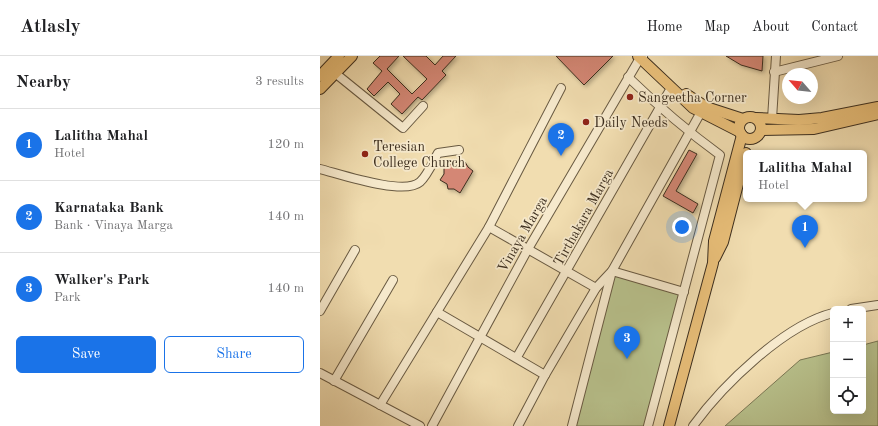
<!DOCTYPE html>
<html lang="en">
<head>
<meta charset="utf-8">
<style>
  body { margin:0; font-family:"Old Standard TT",serif; background:#f2f2f2; color:#202124 }
  .controls { position:absolute; right:12px; bottom:12px; display:grid; overflow:hidden; border-radius:6px; box-shadow:0 4px 16px #0002 }
  .controls button { width:36px; height:36px; display:grid; place-items:center; padding:0; border:0; border-bottom:1px solid #e0e0e0; background:#fff; color:#202124; font:20px sans-serif }
  .compass { position:absolute; left:462px; top:12px; width:36px; height:36px; border-radius:50%; background:#fff; box-shadow:0 4px 16px #0002; rotate:298deg }
  .you { position:absolute; left:362px; top:171px; width:14px; height:14px; margin:-10px; border:3px solid #fff; border-radius:50%; background:#1a73e8; box-shadow:0 0 0 6px #1a73e833 }
  .badge { display:grid; place-items:center; width:26px; height:26px; border-radius:50%; background:#1a73e8; color:#fff; font-size:13px; font-weight:700 }
  .pin { position:absolute; translate:-50% -33px; filter:drop-shadow(0 1px 2px #0008) }
  .pin::after { content:''; position:absolute; top:21px; width:14px; height:12px; background:inherit; clip-path:polygon(0 0,100% 0,50% 100%) }
  .popup { position:absolute; left:423px; top:94px; width:124px; height:52px; box-sizing:border-box; display:grid; place-content:center; border-radius:6px; background:#fff; filter:drop-shadow(0 1px 3px #0005); font-size:13px; white-space:nowrap; color:#757577 }
  .popup b { font-size:15px; color:#202124 }
  .popup::after { content:''; position:absolute; left:50%; top:100%; margin-left:-8px; border:8px solid transparent; border-top-color:#fff }
  .list { margin:0; padding:0; list-style:none }
  h2 { display:flex; justify-content:space-between; align-items:center; height:52px; margin:0; padding:0 16px; font-size:17px }
  h2 small { font-size:13px; font-weight:400; color:#757577 }
  .list li { display:grid; grid-template-columns:26px 1fr auto; gap:12px; align-items:center; box-sizing:border-box; height:72px; padding:0 16px; border-top:1px solid #e0e0e0 }
  .list b { display:block; font-size:15px; white-space:nowrap }
  .list p { margin:0; font-size:13px; white-space:nowrap; color:#757577 }
  .list em { font-size:13px; font-style:normal; color:#757577 }
  .actions { display:flex; gap:8px; padding:12px 16px }
  .actions a { flex:1; padding:9px 0; border:1px solid #1a73e8; border-radius:6px; text-align:center; font-size:14px; color:#1a73e8 }
  .actions .main { background:#1a73e8; color:#fff }
  .icon { flex:none; width:22px; height:22px; fill:none; stroke:currentColor; stroke-width:2; stroke-linecap:round; stroke-linejoin:round }
  .map { position:relative; flex:none; width:558px; height:370px; overflow:hidden }
  header { display:flex; align-items:center; gap:24px; box-sizing:border-box; height:56px; padding:0 20px; background:#fff; border-bottom:1px solid #e0e0e0 }
  header strong { font-size:19px }
  nav { display:flex; gap:22px; margin-inline-start:auto; font-size:14px }
  main { display:flex }
  aside { flex:1; background:#fff }
  .map>svg:first-child { display:block }
  .green { fill:#b8c18c; stroke:#7a7855 }
  .building { fill:#d48774; stroke:#3c2e1e; filter:url(#shadow) }
  .lines { fill:none; stroke-linecap:round; stroke-linejoin:round }
  .minor-casing { stroke:#695a42; stroke-width:10 }
  .major-casing { stroke:#3c2e1e; stroke-width:12 }
  .minor { stroke:#f6e9cc; stroke-width:8 }
  .major { stroke:#e8be78; stroke-width:10 }
  .poi-dot { fill:#8f2418; stroke:#f6e9cc; stroke-width:1.5 }
  .labels { text-anchor:middle; stroke-width:3.5; stroke-linejoin:round; paint-order:stroke }
  .poi-label { font-size:14px; fill:#3c2e1e; stroke:#f6e9cc; text-anchor:start }
  .street-label { font-size:14px; fill:#3c2e1e; stroke:#f6e9cc }
</style>
</head>
<body>
<header>
<strong>Atlasly</strong>
<nav><a>Home</a><a>Map</a><a>About</a><a>Contact</a></nav>
</header>
<main>
<aside>
<h2>Nearby<small>3 results</small></h2>
<ul class="list">
<li><span class="badge">1</span><div><b>Lalitha Mahal</b><p>Hotel</p></div><em>120 m</em></li>
<li><span class="badge">2</span><div><b>Karnataka Bank</b><p>Bank · Vinaya Marga</p></div><em>140 m</em></li>
<li><span class="badge">3</span><div><b>Walker's Park</b><p>Park</p></div><em>140 m</em></li>
</ul>
<div class="actions"><a class="main">Save</a><a>Share</a></div>
</aside>
<div class="map">
<svg width="558" height="370" viewBox="0 0 558 370">
  <defs>
    <filter id="shadow"><feDropShadow dx="2" dy="2" stdDeviation="2" flood-color="#0004"/></filter>
  </defs>
  <rect width="100%" height="100%" fill="#f1ddb0"/>
  <filter id="stains"><feTurbulence type="fractalNoise" baseFrequency=".005" numOctaves="4"/><feColorMatrix values="0 0 0 0 .2 0 0 0 0 .09 0 0 0 0 .02 0 0 0 .5 -.17"/></filter>
  <radialGradient id="worn" r=".72"><stop offset=".6" stop-color="#630" stop-opacity="0"/><stop offset="1" stop-color="#630" stop-opacity=".3"/></radialGradient>
  <!-- green -->
  <g class="green">
    <polygon points="292,215 364,236 327,370 252,370"/>
    <polygon points="558,285 558,370 405,370 480,304 513,296 513,355 543,355 543,289"/>
  </g>
  <!-- building -->
  <g class="building">
    <polygon points="60,0 79,0 67,13 92,38 107,23 83,0 106,0 115,9 123,0 136,0 122,15 126,19 102,44 98,41 82,58 71,48 80,38 68,26 54,40 47,33 62,15 53,7"/>
    <polygon points="236,0 293,0 264,29"/>
    <polygon points="406,0 443,0 442,15 421,9"/>
    <polygon points="369,94 377,98 356,135 378,148 373,157 343,140"/>
    <polygon points="134,103 140,107 145,106 148,111 153,115 140,137 134,133 128,133 127,128 120,124 124,118 124,112 129,110"/>
  </g>
  <g class="lines">
    <defs>
      <g id="minor">
        <polyline points="454,16 518,0"/>
        <polyline points="15,17 83,72 103,50"/>
        <path d="M308 21C338 50 367 75 400 99L328 370"/>
        <polyline points="452,63 456,0"/>
        <path d="M0 113C20 118 84 140 100 126 107 120 113 106 118 97L139 94"/>
        <polyline points="169,171 276,232"/>
        <polyline points="531,253 558,249"/>
        <polyline points="0,255 35,194"/>
        <polyline points="117,256 225,319"/>
        <polyline points="197,301 351,32"/>
        <polyline points="0,317 100,370"/>
        <polyline points="14,325 73,224"/>
        <polyline points="60,349 169,171 241,32"/>
        <polyline points="112,370 208,193 320,2 323,0"/>
        <polyline points="198,370 225,319 276,232 292,215 381,56"/>
        <polyline points="252,370 292,215 364,236"/>
        <path d="M373 370C402 330 464 269 513 257"/>
      </g>
      <g id="major">
        <polyline points="318,0 373,52 420,76"/>
        <polyline points="0,20 19,0"/>
        <polyline points="0,33 32,0"/>
        <polyline points="366,38 386,51 423,63"/>
        <circle cx="430" cy="72" r="11"/>
        <polyline points="436,62 479,64 502,62 558,51"/>
        <polyline points="441,74 494,73 558,58"/>
        <polyline points="395,202 403,186 426,97"/>
        <polyline points="349,370 393,207 394,185 422,79"/>
      </g>
    </defs>
    <!-- minor casing -->
    <use href="#minor" class="minor-casing"/>
    <!-- major casing -->
    <use href="#major" class="major-casing"/>
    <!-- minor -->
    <use href="#minor" class="minor"/>
    <!-- major -->
    <use href="#major" class="major"/>
  </g>
  <!-- markers -->
  <g class="poi-dot">
    <circle cx="310" cy="41" r="4"/>
    <circle cx="266" cy="66" r="4"/>
    <circle cx="45" cy="98" r="4"/>
  </g>
  <g class="labels">
    <!-- poi labels -->
    <g class="poi-label">
      <text x="318" y="46">Sangeetha Corner</text>
      <text x="274" y="71">Daily Needs</text>
      <text x="53" y="95">Teresian<tspan x="53" dy="16">College Church</tspan></text>
    </g>
    <!-- street labels -->
    <g class="street-label">
      <text transform="translate(263 161) rotate(-61)" y="5">Tirthakara Marga</text>
      <text transform="translate(202 178) rotate(-60)" y="5">Vinaya Marga</text>
    </g>
  </g>
  <rect width="100%" height="100%" filter="url(#stains)"/>
  <rect width="100%" height="100%" fill="url(#worn)"/>
</svg>
<div class="controls">
<button>+</button>
<button>−</button>
<button><svg class="icon" aria-label="locate" viewBox="0 0 24 24"><circle cx="12" cy="12" r="6"/><path d="M12 2v4M12 18v4M2 12h4M18 12h4"/></svg></button>
</div>
<svg class="compass" viewBox="-18 -18 36 36"><path d="M0-13l5 13h-10z" fill="#e53935"/><path d="M0 13l5-13h-10z" fill="#757577"/></svg>
<div class="you"></div>
<div class="pin badge" style="left:485px;top:192px">1</div>
<div class="popup"><b>Lalitha Mahal</b>Hotel</div>
<div class="pin badge" style="left:241px;top:100px">2</div>
<div class="pin badge" style="left:307px;top:303px">3</div>
</div>
</main>
</body>
</html>
